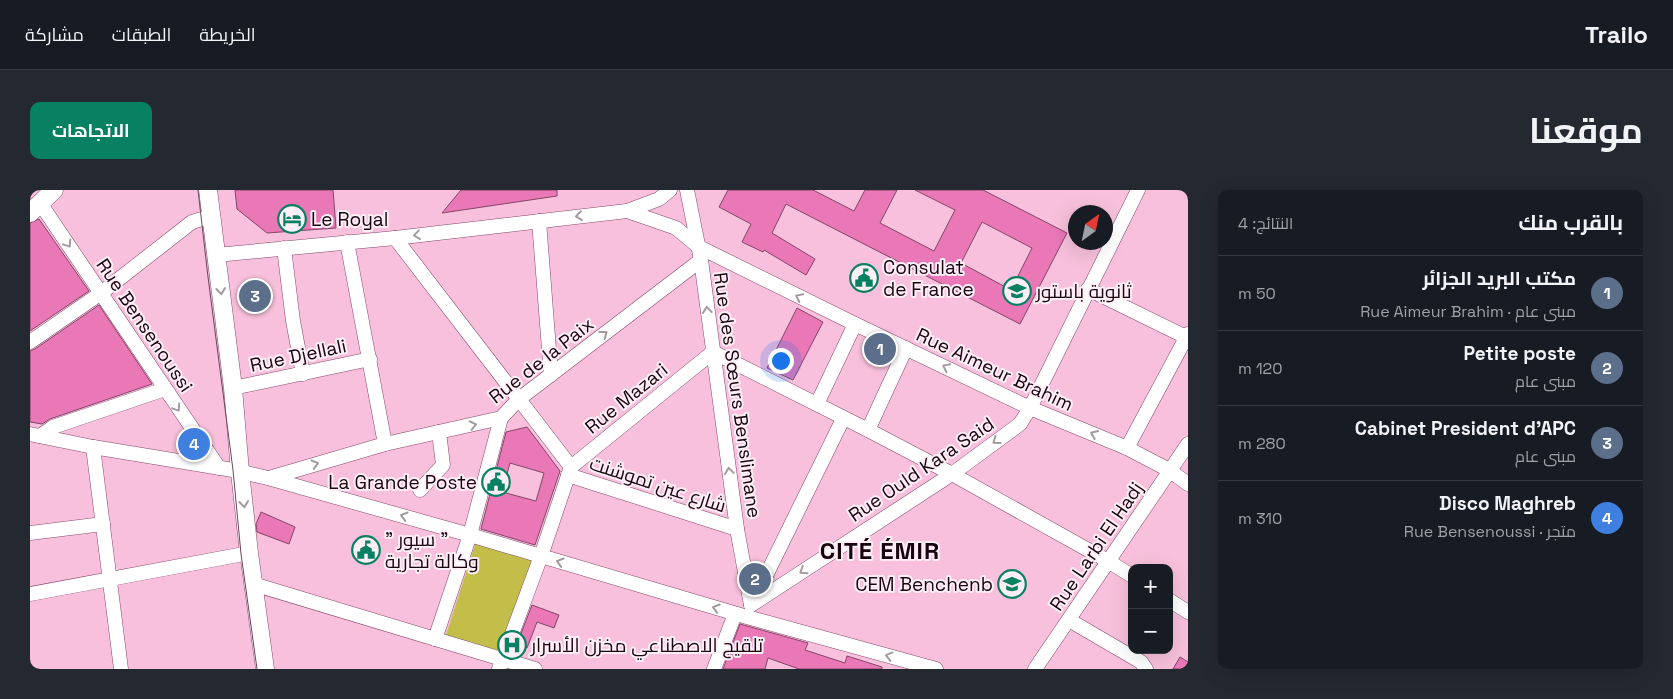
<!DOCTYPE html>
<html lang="ar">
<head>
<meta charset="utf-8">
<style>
  body { margin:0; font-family:"Space Grotesk",Cairo,sans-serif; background:#242831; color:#f1f3f6; direction:rtl }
  .controls { position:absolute; right:15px; bottom:15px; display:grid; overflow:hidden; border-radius:10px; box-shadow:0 5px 20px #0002 }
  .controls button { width:45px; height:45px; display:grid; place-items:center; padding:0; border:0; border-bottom:1px solid #363941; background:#171b24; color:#f1f3f6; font:25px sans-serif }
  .compass { position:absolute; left:1038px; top:15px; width:45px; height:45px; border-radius:50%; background:#171b24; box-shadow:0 5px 20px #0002; rotate:33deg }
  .you { position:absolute; left:750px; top:170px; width:18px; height:18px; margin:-12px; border:4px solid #fff; border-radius:50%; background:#1a73e8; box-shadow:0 0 0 8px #1a73e833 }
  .badge { display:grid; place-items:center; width:32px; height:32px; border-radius:50%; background:#078161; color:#fff; font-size:16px; font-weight:700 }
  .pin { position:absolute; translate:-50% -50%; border:2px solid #fff; box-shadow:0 1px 5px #0006 }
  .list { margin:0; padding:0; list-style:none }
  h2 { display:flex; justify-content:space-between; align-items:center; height:65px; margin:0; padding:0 20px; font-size:21px }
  h2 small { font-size:16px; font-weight:400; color:#9ea1a6 }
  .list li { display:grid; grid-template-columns:32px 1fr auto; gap:15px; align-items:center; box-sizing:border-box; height:75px; padding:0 20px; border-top:1px solid #363941 }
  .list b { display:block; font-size:19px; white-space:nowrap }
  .list p { margin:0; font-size:16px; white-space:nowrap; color:#9ea1a6 }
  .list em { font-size:16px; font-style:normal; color:#9ea1a6 }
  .map { position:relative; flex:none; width:1158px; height:479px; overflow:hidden; direction:ltr; border-radius:10px }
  header { display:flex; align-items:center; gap:30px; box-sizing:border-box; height:70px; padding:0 25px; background:#171b24; border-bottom:1px solid #363941 }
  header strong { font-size:24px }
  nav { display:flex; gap:28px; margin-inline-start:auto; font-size:18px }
  .intro { display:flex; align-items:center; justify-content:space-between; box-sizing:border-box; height:120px; padding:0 30px }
  h1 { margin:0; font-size:35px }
  .button { padding:12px 22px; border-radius:10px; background:#078161; color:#fff; font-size:18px; font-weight:700 }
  main { display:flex; gap:30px; padding:0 30px }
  aside { flex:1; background:#171b24; border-radius:10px; box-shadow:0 5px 20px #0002 }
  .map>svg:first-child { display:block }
  .green { fill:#c2be49 }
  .building { fill:#ea78b7; stroke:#824667; fill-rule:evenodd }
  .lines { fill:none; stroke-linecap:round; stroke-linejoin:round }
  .minor-casing { stroke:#854969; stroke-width:15 }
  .major-casing { stroke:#854969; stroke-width:19 }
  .minor { stroke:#fff; stroke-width:14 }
  .major { stroke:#fff; stroke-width:18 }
  .tram { stroke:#684759; stroke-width:1 }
  .oneway { stroke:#a39a9f }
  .labels { text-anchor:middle; stroke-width:4; stroke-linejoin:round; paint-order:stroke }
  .poi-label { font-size:19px; fill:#18030f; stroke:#feeff6; text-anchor:start }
  .street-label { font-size:19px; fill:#18030f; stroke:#feeff6 }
  .district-label { font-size:24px; font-weight:bold; letter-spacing:1px; fill:#18030f; stroke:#feeff6 }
</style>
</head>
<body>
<header>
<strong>Trailo</strong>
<nav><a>الخريطة</a><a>الطبقات</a><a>مشاركة</a></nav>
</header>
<div class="intro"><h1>موقعنا</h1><a class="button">الاتجاهات</a></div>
<main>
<aside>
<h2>بالقرب منك<small>النتائج: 4</small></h2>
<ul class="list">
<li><span class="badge" style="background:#5c6f8a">1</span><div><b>مكتب البريد الجزائر</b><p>مبنى عام · Rue Aimeur Brahim</p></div><em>50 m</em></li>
<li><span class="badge" style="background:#5c6f8a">2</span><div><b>Petite poste</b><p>مبنى عام</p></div><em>120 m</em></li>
<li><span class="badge" style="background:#5c6f8a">3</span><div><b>Cabinet President d'APC</b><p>مبنى عام</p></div><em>280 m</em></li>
<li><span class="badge" style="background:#3f7fe0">4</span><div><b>Disco Maghreb</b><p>متجر · Rue Bensenoussi</p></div><em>310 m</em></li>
</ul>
</aside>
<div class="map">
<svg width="1158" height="479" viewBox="0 0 1158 479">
  <rect width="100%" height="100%" fill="#f8c0dc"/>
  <!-- green -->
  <polygon class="green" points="446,352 506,369 471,462 416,445"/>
  <!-- building -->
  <g class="building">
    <polygon points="205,0 303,0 306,38 237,43 207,19"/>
    <polygon points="431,0 527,0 527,6 412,23"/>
    <path d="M698 0H783L824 21 835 0H867L850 33 904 61 925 20 885 0H953L1037 43 990 134 756 14 742 43 785 69 776 85 734 60 733 62 712 52 721 34 689 17ZM952 32 1002 58 981 100 931 73Z"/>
    <polygon points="9,29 59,101 0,141 0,33"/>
    <polygon points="69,115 122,194 20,229 12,234 0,232 0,161 5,159"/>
    <polygon points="767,118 793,132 763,190 737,178"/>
    <path d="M497 237 530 281 505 355 451 339 476 242ZM480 273 514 283 506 311 472 302Z"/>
    <polygon points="231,322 265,337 259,354 227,342 226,334"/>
    <polygon points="502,415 529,425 524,438 507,432 497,458 487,454"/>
    <polygon points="710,434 778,453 775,460 815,473 817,466 852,477 852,479 769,479 738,468 735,479 693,479"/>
    <polygon points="1150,467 1158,472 1158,479 1143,479"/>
  </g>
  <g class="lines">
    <defs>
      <g id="minor">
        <polyline points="657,0 671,70 707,339 721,415"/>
        <polyline points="10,13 189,278"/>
        <polyline points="597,21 646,38 669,57 825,134 1000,218 1097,258 1139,280 1158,294"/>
        <polyline points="509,31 521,185"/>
        <polyline points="365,48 541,277"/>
        <polyline points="317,52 355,254"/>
        <polyline points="254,58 263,131 273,184"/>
        <polyline points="186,65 365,48 597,21 629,9 640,0"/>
        <polyline points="1058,99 1158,148"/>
        <polyline points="0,152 71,103 162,32 182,26"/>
        <polyline points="203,198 340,169"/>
        <polyline points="787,214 825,134"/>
        <polyline points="838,240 876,158"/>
        <polyline points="0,244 63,257 203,280 238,288 440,345 717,427 906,479"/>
        <polyline points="10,246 23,237 135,199"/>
        <polyline points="63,257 91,479"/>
        <polyline points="1097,258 1158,144"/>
        <polyline points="538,285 707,339"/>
        <polyline points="239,288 355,254 471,228 489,209 671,70"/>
        <polyline points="390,300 413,275 409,242"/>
        <polyline points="0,343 73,334"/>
        <polyline points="223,394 505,479"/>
        <polyline points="0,404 219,363"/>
        <polyline points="1139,410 1158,422"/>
        <polyline points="722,414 813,229"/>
        <polyline points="721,415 922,284 990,234 1000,218 1108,0"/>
        <polyline points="1039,430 1111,472 1116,479"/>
        <polyline points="405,449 440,345 471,228"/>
        <polyline points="469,479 511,366 541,277 683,162 838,240 922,284 1078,371 1102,386"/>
        <polyline points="684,479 705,424"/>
        <polyline points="1005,479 1158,254"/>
      </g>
      <g id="major">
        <polyline points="178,0 203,198 210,282 219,363 235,479"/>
        <polyline points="0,23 24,0"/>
      </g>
    </defs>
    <!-- minor casing -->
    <use href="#minor" class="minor-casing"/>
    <!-- major casing -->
    <use href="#major" class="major-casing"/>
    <!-- minor -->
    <use href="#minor" class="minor"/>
    <!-- major -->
    <use href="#major" class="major"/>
    <!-- tram -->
    <polyline class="tram" points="168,0 178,87 203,280 211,364 227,479"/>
  </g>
  <!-- one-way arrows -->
  <defs><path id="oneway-chevron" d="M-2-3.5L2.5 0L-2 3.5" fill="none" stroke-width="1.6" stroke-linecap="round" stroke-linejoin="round" transform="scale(1.25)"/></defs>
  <g class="oneway">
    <use href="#oneway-chevron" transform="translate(549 26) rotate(173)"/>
    <use href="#oneway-chevron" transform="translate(387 45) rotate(173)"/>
    <use href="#oneway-chevron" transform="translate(38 54) rotate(56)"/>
    <use href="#oneway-chevron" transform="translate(191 101) rotate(83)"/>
    <use href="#oneway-chevron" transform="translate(769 107) rotate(-154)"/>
    <use href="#oneway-chevron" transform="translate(677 120) rotate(-97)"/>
    <use href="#oneway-chevron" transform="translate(574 144) rotate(-37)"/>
    <use href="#oneway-chevron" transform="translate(916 177) rotate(-154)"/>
    <use href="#oneway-chevron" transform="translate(147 218) rotate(56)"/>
    <use href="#oneway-chevron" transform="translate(443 235) rotate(-12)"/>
    <use href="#oneway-chevron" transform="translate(1064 244) rotate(-157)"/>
    <use href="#oneway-chevron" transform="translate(966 251) rotate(144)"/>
    <use href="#oneway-chevron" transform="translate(285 274) rotate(-16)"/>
    <use href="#oneway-chevron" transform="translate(699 281) rotate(-98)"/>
    <use href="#oneway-chevron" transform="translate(214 314) rotate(84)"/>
    <use href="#oneway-chevron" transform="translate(374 326) rotate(-164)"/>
    <use href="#oneway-chevron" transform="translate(530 372) rotate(-163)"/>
    <use href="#oneway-chevron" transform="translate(773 381) rotate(147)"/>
    <use href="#oneway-chevron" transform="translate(686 418) rotate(-163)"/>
    <use href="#oneway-chevron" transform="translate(859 466) rotate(-165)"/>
  </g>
  <!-- icons -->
  <defs>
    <symbol id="hotel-ring" viewBox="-11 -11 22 22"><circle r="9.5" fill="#feeff6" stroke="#078161" stroke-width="1.5"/><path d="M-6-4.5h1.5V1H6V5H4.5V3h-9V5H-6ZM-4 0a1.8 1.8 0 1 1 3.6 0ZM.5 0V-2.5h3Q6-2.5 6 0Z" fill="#078161"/></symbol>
    <symbol id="civic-ring" viewBox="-11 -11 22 22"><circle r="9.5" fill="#feeff6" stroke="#078161" stroke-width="1.5"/><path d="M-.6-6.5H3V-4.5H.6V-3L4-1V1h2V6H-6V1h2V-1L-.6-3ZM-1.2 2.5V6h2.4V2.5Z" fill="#078161"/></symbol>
    <symbol id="school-ring" viewBox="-11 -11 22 22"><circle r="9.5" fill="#feeff6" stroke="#078161" stroke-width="1.5"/><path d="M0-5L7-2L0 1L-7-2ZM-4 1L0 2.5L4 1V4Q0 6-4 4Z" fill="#078161"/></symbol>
    <symbol id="hospital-ring" viewBox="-11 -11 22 22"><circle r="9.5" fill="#feeff6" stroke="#078161" stroke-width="1.5"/><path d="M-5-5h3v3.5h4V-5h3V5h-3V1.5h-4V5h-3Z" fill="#078161"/></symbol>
  </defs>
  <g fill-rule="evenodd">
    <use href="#hotel-ring" x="246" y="13" width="32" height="32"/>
    <use href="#civic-ring" x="818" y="72" width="32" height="32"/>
    <use href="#school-ring" x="971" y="85" width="32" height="32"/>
    <use href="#civic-ring" x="450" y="276" width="32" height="32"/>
    <use href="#civic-ring" x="320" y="344" width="32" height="32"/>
    <use href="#school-ring" x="966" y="378" width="32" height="32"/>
    <use href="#hospital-ring" x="466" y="439" width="32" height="32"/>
  </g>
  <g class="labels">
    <!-- poi labels -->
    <g class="poi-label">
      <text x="281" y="36">Le Royal</text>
      <text x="853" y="84">Consulat<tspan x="853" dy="22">de France</tspan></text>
      <text x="1006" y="108">ثانوية باستور</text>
      <text x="447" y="299" text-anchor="end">La Grande Poste</text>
      <text x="355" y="356">" سيور "<tspan x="355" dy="22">وكالة تجارية</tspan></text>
      <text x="963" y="401" text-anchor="end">CEM Benchenb</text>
      <text x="501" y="462">تلقيح الاصطناعي مخزن الأسرار</text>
    </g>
    <!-- street labels -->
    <g class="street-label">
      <text transform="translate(115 135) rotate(56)" y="7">Rue Bensenoussi</text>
      <text transform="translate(268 165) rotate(-12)" y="7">Rue Djellali</text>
      <text transform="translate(511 170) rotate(-38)" y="7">Rue de la Paix</text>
      <text transform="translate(965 179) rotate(25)" y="7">Rue Aimeur Brahim</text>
      <text transform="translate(708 205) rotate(82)" y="7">Rue des Sœurs Benslimane</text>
      <text transform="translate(596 208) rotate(-39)" y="7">Rue Mazari</text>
      <text transform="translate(891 279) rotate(-34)" y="7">Rue Ould Kara Said</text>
      <text transform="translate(628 294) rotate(18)" y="7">شارع عين تموشنت</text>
      <text transform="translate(1066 356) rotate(-56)" y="7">Rue Larbi El Hadj</text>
    </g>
    <!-- district labels -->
    <g class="district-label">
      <text x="850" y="369">CITÉ ÉMIR</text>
    </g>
  </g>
</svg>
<div class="controls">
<button>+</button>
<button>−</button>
</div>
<svg class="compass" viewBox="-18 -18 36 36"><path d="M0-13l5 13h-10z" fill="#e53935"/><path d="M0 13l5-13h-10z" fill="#9ea1a6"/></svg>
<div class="you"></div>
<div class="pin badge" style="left:850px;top:159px;background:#5c6f8a">1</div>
<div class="pin badge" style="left:725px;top:389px;background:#5c6f8a">2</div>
<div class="pin badge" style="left:225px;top:106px;background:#5c6f8a">3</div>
<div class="pin badge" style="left:164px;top:254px;background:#3f7fe0">4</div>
</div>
</main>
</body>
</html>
